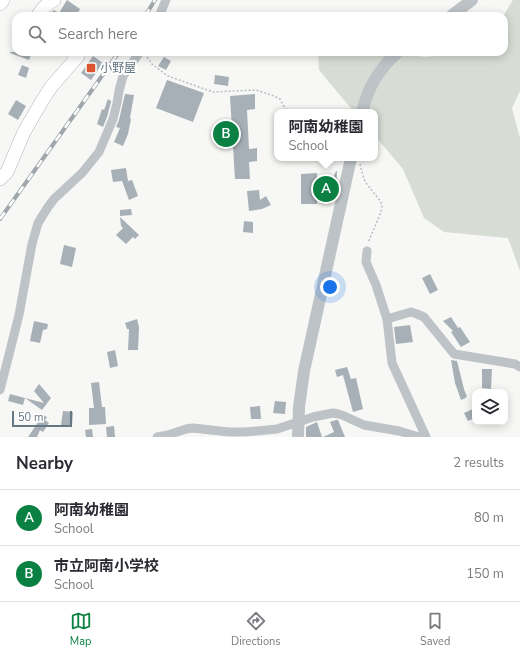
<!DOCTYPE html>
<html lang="en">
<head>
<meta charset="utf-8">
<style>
  body { margin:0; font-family:"Nunito Sans","Noto Sans JP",sans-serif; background:#f7f7f7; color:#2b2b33 }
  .controls { position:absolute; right:12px; bottom:12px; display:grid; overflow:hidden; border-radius:8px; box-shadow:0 2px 10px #0003 }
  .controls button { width:36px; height:36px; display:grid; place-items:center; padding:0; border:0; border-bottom:1px solid #e1e1e2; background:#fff; color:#2b2b33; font:20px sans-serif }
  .scale { position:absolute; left:12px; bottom:10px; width:60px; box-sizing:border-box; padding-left:4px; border:2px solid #677885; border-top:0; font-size:11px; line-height:14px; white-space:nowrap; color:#677885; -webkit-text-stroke:3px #fff; paint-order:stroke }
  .you { position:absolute; left:330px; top:287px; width:14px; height:14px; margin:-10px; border:3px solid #fff; border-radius:50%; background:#1a73e8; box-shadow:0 0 0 6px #1a73e833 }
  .badge { display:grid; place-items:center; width:26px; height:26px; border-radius:50%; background:#0b8043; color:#fff; font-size:13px; font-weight:700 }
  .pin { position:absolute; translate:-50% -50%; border:2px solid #fff; box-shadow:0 1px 4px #0006 }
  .popup { position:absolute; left:274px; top:109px; width:104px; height:52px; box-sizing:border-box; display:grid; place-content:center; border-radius:8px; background:#fff; filter:drop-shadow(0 1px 3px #0005); font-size:13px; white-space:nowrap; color:#7c7c81 }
  .popup b { font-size:15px; color:#2b2b33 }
  .popup::after { content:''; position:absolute; left:50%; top:100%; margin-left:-8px; border:8px solid transparent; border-top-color:#fff }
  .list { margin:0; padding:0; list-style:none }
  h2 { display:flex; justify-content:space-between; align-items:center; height:52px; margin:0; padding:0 16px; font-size:17px }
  h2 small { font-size:13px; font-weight:400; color:#7c7c81 }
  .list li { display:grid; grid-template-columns:26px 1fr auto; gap:12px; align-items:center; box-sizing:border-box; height:56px; padding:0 16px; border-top:1px solid #e1e1e2 }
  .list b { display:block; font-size:15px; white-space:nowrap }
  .list p { margin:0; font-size:13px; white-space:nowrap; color:#7c7c81 }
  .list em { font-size:13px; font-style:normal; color:#7c7c81 }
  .icon { flex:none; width:22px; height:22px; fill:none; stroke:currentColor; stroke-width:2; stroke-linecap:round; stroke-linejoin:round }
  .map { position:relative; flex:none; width:520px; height:437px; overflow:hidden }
  .search { position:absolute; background:#fff; box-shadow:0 2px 10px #0003; left:12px; right:12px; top:12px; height:44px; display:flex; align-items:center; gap:10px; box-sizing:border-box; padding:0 14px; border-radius:12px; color:#7c7c81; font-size:15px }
  .sheet { height:164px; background:#fff }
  nav { display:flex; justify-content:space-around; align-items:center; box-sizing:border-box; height:56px; border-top:1px solid #e1e1e2; background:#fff; font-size:11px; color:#7c7c81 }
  nav a { display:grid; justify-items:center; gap:2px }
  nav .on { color:#0b8043 }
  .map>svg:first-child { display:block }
  .green { fill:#d7dcd4 }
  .building { fill:#a7b0b6 }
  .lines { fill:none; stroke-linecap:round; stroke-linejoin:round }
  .secondary-casing { stroke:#b1b7bb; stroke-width:14 }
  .path { stroke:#b9bcbf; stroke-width:1.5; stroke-dasharray:2 2; stroke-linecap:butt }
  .minor { stroke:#bec3c7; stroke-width:9 }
  .tertiary { stroke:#bec3c7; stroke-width:12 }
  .secondary { stroke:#fff; stroke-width:13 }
  .rail-casing { stroke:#a0a7ac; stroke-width:4 }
  .rail { stroke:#fff; stroke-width:2.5; stroke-dasharray:8; stroke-linecap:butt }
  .poi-dot { fill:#dd552f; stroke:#fff; stroke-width:1.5 }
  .labels { text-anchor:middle; stroke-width:4; stroke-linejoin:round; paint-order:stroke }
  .poi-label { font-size:12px; fill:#677885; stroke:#fff; text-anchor:start }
</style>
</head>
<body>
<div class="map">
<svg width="520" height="437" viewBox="0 0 520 437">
  <rect width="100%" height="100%" fill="#f7f7f5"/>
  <!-- green -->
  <polygon class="green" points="513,0 520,0 520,91 512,108 520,138 520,271 508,238 444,232 424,218 403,169 375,136 375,112 354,112 319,70 318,52 387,52 425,57 472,53 473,52 504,52 504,16 503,16"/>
  <!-- building -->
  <g class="building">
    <polygon points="67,0 80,9 76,16 47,16 54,10 59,13"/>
    <polygon points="10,52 32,52 29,60 10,53"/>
    <polygon points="93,56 103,63 91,80 81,73"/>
    <polygon points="164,57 171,61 166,70 158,66"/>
    <polygon points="22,65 29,68 26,78 18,75"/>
    <polygon points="215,75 229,77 228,86 214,84"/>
    <polygon points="167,80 204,93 193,122 156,108"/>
    <polygon points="125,94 134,95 130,118 131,119 128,134 123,146 114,142 120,128 116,127 119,120"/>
    <polygon points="255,94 255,109 247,110 249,149 257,148 257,161 249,162 250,179 235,179 230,96"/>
    <polygon points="108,99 111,101 111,102 107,117 103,127 97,124 102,109 104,110"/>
    <polygon points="16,100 26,106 18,120 8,114"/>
    <polygon points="126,168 128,181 132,180 138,196 129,200 122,181 113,182 111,170"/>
    <polygon points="336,171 337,171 336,192 334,198 317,197 317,204 301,204 301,174 317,173 317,184 330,185"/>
    <polygon points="259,190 260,200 266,196 271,205 262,209 249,211 247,191"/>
    <polygon points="131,209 132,215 120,216 120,210"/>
    <polygon points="120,217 139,235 135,239 133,237 126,244 116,235 123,228 121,226"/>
    <polygon points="244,221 253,222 253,233 243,232"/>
    <polygon points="64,245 76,248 72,267 60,264"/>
    <polygon points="430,274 438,290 430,294 422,278"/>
    <polygon points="451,317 458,328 460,327 470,342 461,347 451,332 453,331 443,321"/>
    <polygon points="137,319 139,327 138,350 128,350 129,329 127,329 125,323"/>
    <polygon points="34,321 48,324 47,329 43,330 40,343 30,341"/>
    <polygon points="410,325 413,342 396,344 394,327"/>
    <polygon points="115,350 118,366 110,368 107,352"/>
    <polygon points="451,360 457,361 464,389 467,397 465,397 466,398 461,400 455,383"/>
    <polygon points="347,367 351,379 356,378 363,409 353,412 343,375 337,377 335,370"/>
    <polygon points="482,369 492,369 491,389 482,388"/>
    <polygon points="99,382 102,407 105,407 106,424 89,425 89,408 94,408 91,383"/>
    <polygon points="39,384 51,398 42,410 25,398 44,403 34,391"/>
    <polygon points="10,394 25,398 23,405 8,401"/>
    <polygon points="275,401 286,402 285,414 273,413"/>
    <polygon points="260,406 261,419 251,419 250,407"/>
    <polygon points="475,408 475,418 468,421 464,413"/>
    <polygon points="63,411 73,412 72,426 61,425"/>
    <polygon points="43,415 47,417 45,420 49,423 43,432 40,430 37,437 28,437"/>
    <polygon points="336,420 338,420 345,437 323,437 334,432 330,422"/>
    <polygon points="317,422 322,437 306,437 306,427"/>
    <polygon points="114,426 115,437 107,437 106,427"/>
    <polygon points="92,429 93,437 86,437 85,430"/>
  </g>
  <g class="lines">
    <defs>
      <g id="secondary">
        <polyline points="0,4 3,0"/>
        <path d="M38 16C41 9 47 4 54 0"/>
        <polyline points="0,179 7,172 24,132 42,101 51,87 78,56 72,52"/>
      </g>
    </defs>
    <!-- secondary casing -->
    <use href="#secondary" class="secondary-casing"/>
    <!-- path -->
    <g class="path">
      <polyline points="147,57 152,64 168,76 213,92 256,90 274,96 280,99 287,112"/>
      <polyline points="360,164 364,179 366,183 381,202 382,207 381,212 368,243"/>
    </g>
    <!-- minor -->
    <g class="minor">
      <polyline points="159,16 166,0"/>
      <polyline points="367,251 366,262 376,285 387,319 392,363 426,437"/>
      <polyline points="387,319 411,312 417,314 424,317 454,354 515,364 520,367"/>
      <polyline points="0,390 19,315 32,244 38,223 48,207 54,199 82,173 99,152 113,119 117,103 119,91 123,76 140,52"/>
      <polyline points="157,437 168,435 186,429 193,428 229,432 245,432 277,429 313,417 333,413 338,414 342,415 364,425 399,431 419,437"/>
    </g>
    <!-- tertiary -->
    <g class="tertiary">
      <polyline points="451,16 472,0"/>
      <path d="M362 112C368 87 379 69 398 52"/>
      <polyline points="298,437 299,407 304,371 351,158"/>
    </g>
    <!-- secondary -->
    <use href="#secondary" class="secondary"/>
    <defs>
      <g id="rail">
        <polyline points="145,16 155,0"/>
        <polyline points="0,219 119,52"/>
      </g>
    </defs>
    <!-- rail casing -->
    <use href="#rail" class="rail-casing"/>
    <!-- rail -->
    <use href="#rail" class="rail"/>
  </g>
  <!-- markers -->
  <rect class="poi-dot" x="86" y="63" width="10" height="10" rx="2"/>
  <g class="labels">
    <!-- poi labels -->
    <g class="poi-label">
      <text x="100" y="72">小野屋</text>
    </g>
  </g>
</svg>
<div class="controls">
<button><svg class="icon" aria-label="layers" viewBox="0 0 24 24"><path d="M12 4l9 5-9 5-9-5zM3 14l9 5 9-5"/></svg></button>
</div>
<div class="scale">50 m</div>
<div class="you"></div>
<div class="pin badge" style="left:326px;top:189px">A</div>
<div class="popup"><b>阿南幼稚園</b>School</div>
<div class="pin badge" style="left:226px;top:134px">B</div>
<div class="search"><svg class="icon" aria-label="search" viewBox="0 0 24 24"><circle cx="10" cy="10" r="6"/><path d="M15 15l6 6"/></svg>Search here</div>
</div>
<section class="sheet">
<h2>Nearby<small>2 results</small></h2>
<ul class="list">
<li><span class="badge">A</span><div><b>阿南幼稚園</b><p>School</p></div><em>80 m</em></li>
<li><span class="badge">B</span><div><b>市立阿南小学校</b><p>School</p></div><em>150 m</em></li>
</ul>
</section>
<nav>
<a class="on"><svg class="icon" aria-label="map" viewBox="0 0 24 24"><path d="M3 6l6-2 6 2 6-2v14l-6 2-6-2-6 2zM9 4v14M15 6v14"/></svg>Map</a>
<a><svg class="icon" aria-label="directions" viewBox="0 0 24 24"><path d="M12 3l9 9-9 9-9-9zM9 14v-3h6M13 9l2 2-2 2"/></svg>Directions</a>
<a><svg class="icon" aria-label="saved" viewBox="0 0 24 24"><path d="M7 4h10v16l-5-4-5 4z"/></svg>Saved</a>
</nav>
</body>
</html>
